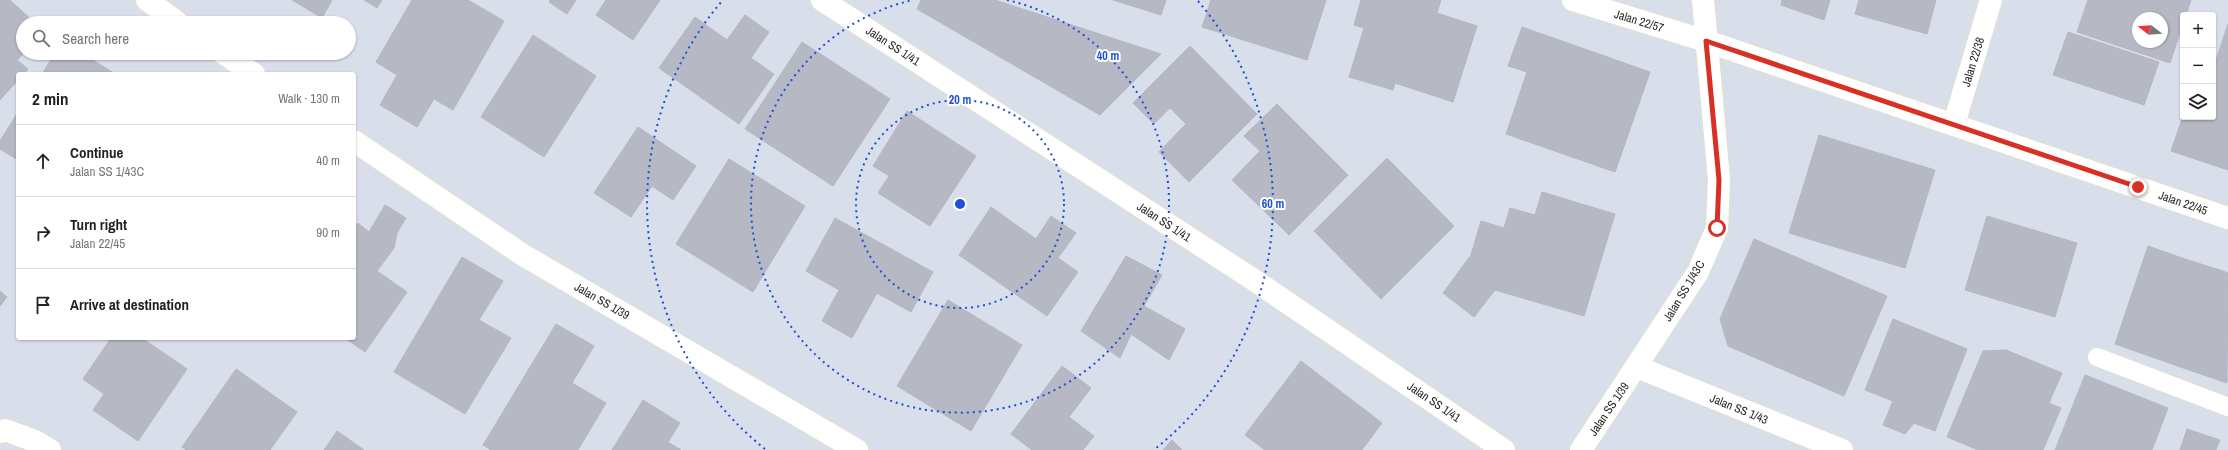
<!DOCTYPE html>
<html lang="en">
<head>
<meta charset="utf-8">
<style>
  body { margin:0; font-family:"Archivo Narrow",sans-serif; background:#f2f2f2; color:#222 }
  .controls { position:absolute; right:12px; top:12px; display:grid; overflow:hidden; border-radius:4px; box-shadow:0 1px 3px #0004 }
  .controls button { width:36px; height:36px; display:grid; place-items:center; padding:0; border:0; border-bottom:1px solid #e0e0e0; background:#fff; color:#222; font:20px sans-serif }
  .compass { position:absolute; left:2132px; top:12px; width:36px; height:36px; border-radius:50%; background:#fff; box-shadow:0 1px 3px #0004; rotate:287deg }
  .stop { position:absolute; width:12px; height:12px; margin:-9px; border:3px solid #d93025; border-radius:50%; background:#fff }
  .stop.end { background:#d93025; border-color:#fff; box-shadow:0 1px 4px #0008 }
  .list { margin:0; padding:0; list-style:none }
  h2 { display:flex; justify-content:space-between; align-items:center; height:52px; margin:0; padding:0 16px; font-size:17px }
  h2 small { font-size:13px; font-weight:400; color:#767676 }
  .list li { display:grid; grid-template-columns:26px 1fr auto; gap:12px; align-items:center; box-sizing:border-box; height:72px; padding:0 16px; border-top:1px solid #e0e0e0 }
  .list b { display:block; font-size:15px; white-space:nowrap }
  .list p { margin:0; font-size:13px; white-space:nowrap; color:#767676 }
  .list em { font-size:13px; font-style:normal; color:#767676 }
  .icon { flex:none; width:22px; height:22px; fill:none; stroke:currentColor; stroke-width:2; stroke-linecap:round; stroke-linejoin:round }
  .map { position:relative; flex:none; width:2228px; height:450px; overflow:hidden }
  .search { position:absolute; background:#fff; box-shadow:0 1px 3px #0004; left:16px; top:16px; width:340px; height:44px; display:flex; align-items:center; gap:10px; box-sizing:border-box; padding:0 14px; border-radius:22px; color:#767676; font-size:15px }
  .panel { position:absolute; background:#fff; box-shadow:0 1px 3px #0004; left:16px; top:72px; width:340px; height:268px; border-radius:4px }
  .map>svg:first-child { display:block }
  .building { fill:#b6b8c3; stroke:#b3b7c6; fill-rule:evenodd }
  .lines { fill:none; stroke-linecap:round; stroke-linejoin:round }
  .lane-casing { stroke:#e1e1ce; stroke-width:20 }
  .street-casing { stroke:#e1e1ce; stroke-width:24 }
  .lane { stroke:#fff; stroke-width:18 }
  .street { stroke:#fff; stroke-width:22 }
  .route { stroke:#d93025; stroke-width:5 }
  .ring { fill:none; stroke:#1d4ed8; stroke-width:2; stroke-dasharray:2 4 }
  .labels { text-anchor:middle; stroke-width:4; stroke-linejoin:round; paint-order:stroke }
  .street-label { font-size:12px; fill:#282828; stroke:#fff }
  .centre { fill:#1d4ed8; stroke:#fff; stroke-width:2 }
  .ring-label { font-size:12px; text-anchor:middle; font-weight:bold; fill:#1d4ed8; stroke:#fff; stroke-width:4; stroke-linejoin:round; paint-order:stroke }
</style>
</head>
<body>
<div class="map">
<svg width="2228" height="450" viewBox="0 0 2228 450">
  <rect width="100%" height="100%" fill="#d9deeb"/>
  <!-- building -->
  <g class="building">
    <polygon points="0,0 10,0 35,23 23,23 24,53 17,60 28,69 24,74 18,74 18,80 0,100"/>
    <polygon points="292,0 332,0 322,18"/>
    <polygon points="364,0 382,0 377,8"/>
    <polygon points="412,0 468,0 504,21 453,110 434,99 417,127 380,105 397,75 376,62"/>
    <polygon points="550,0 576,0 567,14 549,2"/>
    <polygon points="606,0 660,0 633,40 596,15"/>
    <polygon points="921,0 995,0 1161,54 1100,115 917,9"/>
    <polygon points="1113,0 1166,0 1161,15"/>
    <polygon points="1211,0 1326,0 1307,60 1202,27"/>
    <polygon points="1361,0 1441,0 1437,13 1477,26 1453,102 1395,83 1393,90 1349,77 1364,28 1354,25"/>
    <polygon points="1782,0 1830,0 1824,20 1781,5"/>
    <polygon points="1859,0 1936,0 1927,34 1855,14"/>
    <path d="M2088 0H2191L2186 15H2183V24L2170 63 2077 32ZM2138 18H2162V42H2138Z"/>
    <polygon points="745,15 769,32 751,58 774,74 739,124 659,68 695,17 727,40"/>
    <polygon points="2228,24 2228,170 2171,151 2183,116 2213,117 2213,69"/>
    <polygon points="1522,27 1650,72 1615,172 1506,134 1527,72 1508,66"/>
    <polygon points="2068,32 2159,62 2144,105 2053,75"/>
    <polygon points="533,35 596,76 544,157 481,117"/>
    <polygon points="802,42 890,99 833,186 745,129"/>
    <polygon points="1190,46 1257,114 1189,182 1159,152 1186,124 1170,108 1154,124 1133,103"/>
    <polygon points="55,53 82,53 115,74 42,74"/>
    <polygon points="1277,104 1348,175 1289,235 1232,180 1260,151 1244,136"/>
    <polygon points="907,111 976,156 930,226 878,193 889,176 873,166"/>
    <polygon points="18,112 18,160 0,149 0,141"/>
    <polygon points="638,127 696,166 673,200 652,186 631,217 594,193"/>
    <polygon points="1819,135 1935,170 1905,268 1789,233"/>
    <polygon points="1387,158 1454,226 1381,299 1314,231"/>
    <polygon points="729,159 805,206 753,292 676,244"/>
    <polygon points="1542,192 1615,214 1584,316 1495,290 1474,317 1443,293 1471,255 1481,221 1504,228 1510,208 1535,215"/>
    <polygon points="385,205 406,218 397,233 394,248 369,232"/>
    <polygon points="991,207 1036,239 1051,216 1076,233 1058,258 1078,272 1047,316 959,255"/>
    <polygon points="1987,216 2077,243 2055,317 1965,290"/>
    <polygon points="835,218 933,272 911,312 877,293 852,338 822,321 839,290 806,271"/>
    <polygon points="358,223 369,232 394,248 377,271 407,292 365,352 345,338 354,338 354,229"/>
    <polygon points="1754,239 1887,296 1844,396 1728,346 1720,319"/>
    <polygon points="2148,246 2185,259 2152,357 2115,344"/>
    <polygon points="1126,256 1162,275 1144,306 1185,329 1169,360 1131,334 1120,358 1081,331"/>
    <polygon points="462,257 503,281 479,320 511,338 465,414 394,372"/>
    <polygon points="2185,259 2223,271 2189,370 2152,357"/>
    <polygon points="2223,271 2228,273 2227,383 2189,370"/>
    <polygon points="0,291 7,297 0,306"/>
    <polygon points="948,300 1022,345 971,431 897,386"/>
    <polygon points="1893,319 1967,349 1935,431 1914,423 1905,434 1883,425 1893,401 1865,390"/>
    <polygon points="556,324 594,346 572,383 606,403 578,450 491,450 483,445"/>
    <polygon points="111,338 142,338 187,369 138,441 93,410 104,394 83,379"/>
    <polygon points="2006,350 2062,373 2049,403 2061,408 2043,450 1978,450 1947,437 1983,351"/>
    <polygon points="1301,361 1382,423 1362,450 1265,450 1245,435"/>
    <polygon points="1062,366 1091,388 1069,417 1094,436 1083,450 1032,450 1011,434"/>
    <polygon points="236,369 297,412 270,450 186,450 182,447"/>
    <polygon points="2085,375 2168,408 2152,450 2055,450"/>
    <polygon points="643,400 680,423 668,442 681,450 612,450"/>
    <polygon points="2187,429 2220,440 2216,450 2180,450"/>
    <polygon points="337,431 364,450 324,450"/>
    <polygon points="1172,440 1182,450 1163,450"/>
  </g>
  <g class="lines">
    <defs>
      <polyline id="lane" points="2097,357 2228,407"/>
      <g id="street">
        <polyline points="147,0 178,23"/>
        <polyline points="822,0 1251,278 1504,450"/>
        <polyline points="1573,0 1706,41 2228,218"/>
        <polyline points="223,53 254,74"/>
        <polyline points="1954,124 1991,0"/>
        <polyline points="354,141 523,255 857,450"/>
        <polyline points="1637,367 1842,450"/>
        <polyline points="0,432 5,430 35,441 50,450"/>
        <polyline points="1581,450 1698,272 1717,228 1719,180 1703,0"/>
      </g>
    </defs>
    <!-- lane casing -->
    <use href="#lane" class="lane-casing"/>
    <!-- street casing -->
    <use href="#street" class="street-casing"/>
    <!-- lane -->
    <use href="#lane" class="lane"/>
    <!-- street -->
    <use href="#street" class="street"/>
  </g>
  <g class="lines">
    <!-- route -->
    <polyline class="route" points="1717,228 1719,180 1706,41 2138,187"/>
  </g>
  <!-- distance rings -->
  <g class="ring">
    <circle cx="960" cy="204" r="104"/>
    <path d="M1007 0A209 209 0 1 1 913 0"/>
    <path d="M765 449A313 313 0 0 1 722 1M1198 1A313 313 0 0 1 1155 449"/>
  </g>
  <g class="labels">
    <!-- street labels -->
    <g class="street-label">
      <text transform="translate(1639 21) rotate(17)" y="4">Jalan 22/57</text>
      <text transform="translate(893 46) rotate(33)" y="4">Jalan SS 1/41</text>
      <text transform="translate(1973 62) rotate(-73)" y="4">Jalan 22/38</text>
      <text transform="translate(2183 203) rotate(19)" y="4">Jalan 22/45</text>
      <text transform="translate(1164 222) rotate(33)" y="4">Jalan SS 1/41</text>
      <text transform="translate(1684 291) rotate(-59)" y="4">Jalan SS 1/43C</text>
      <text transform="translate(602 301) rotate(30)" y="4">Jalan SS 1/39</text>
      <text transform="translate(1434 402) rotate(34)" y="4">Jalan SS 1/41</text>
      <text transform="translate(1609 409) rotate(-56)" y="4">Jalan SS 1/39</text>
      <text transform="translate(1739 409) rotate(22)" y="4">Jalan SS 1/43</text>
    </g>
  </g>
  <circle cx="960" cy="204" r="6" class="centre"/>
  <g class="ring-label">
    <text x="1108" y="60">40 m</text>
    <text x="960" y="104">20 m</text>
    <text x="1273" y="208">60 m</text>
  </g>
</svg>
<div class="controls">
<button>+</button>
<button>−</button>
<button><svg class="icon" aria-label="layers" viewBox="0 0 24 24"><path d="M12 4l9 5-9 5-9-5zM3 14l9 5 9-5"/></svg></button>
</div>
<svg class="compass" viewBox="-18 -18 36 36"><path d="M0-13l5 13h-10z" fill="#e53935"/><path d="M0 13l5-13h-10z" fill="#767676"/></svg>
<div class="stop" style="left:1717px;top:228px"></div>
<div class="stop end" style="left:2138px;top:187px"></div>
<div class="search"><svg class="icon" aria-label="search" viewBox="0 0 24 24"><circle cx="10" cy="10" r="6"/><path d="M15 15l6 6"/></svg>Search here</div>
<section class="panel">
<h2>2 min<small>Walk · 130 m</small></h2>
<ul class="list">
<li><svg class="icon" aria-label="ahead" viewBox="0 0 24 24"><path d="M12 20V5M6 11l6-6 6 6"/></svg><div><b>Continue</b><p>Jalan SS 1/43C</p></div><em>40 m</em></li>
<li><svg class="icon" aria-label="right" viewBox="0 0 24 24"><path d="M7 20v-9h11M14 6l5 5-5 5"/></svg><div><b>Turn right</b><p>Jalan 22/45</p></div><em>90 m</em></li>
<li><svg class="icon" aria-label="arrive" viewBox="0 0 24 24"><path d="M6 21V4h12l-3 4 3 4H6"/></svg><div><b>Arrive at destination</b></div></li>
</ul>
</section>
</div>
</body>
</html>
